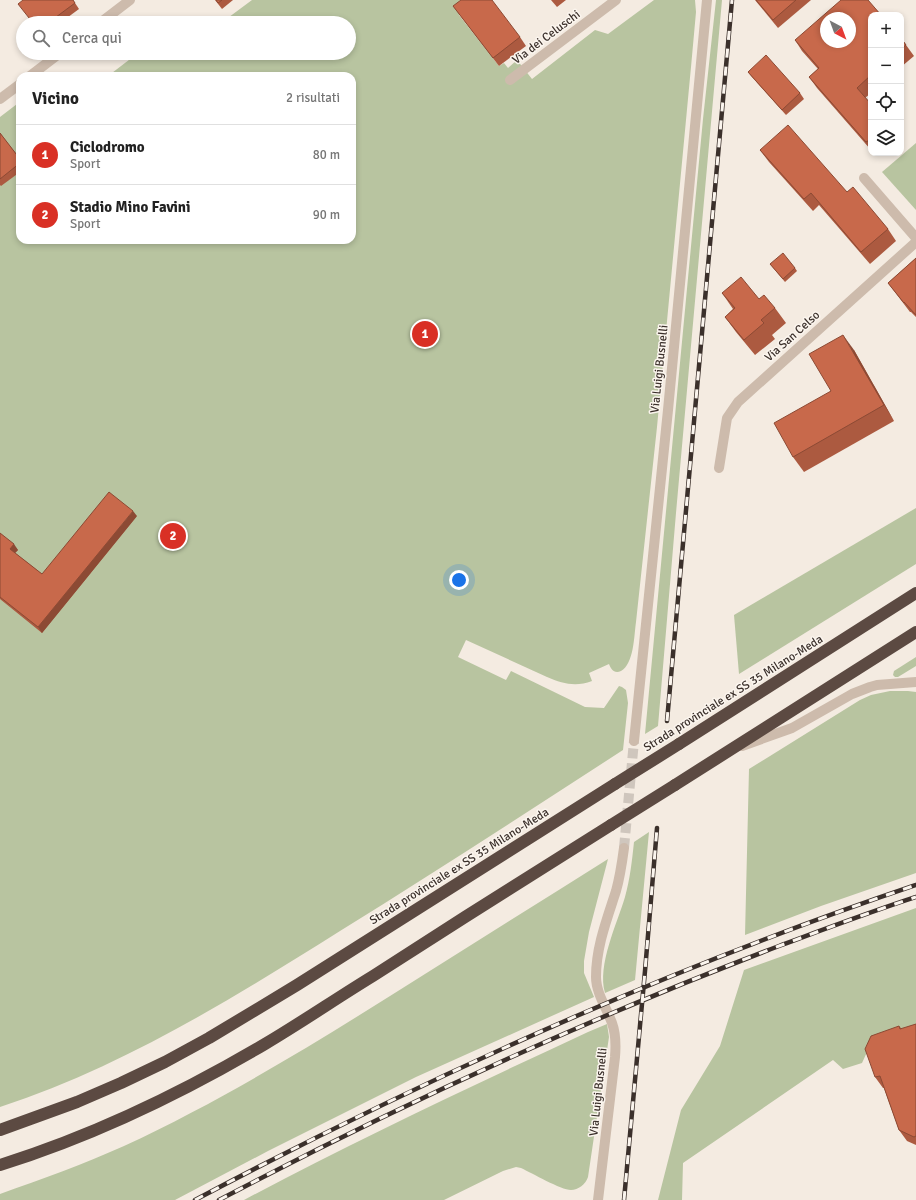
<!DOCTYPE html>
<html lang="it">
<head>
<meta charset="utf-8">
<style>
  body { margin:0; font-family:Signika,sans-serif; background:#f6f6f6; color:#222 }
  .controls { position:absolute; right:12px; top:12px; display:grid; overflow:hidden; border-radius:8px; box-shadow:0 2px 6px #0003 }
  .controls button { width:36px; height:36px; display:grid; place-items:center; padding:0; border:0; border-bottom:1px solid #e0e0e0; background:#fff; color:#222; font:20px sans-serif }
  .compass { position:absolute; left:820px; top:12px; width:36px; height:36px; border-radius:50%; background:#fff; box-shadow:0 2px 6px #0003; rotate:139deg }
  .you { position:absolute; left:459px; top:580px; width:14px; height:14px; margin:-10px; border:3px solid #fff; border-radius:50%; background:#1a73e8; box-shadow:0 0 0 6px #1a73e833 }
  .badge { display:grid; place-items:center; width:26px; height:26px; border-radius:50%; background:#d93025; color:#fff; font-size:13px; font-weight:700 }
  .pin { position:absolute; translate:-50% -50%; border:2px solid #fff; box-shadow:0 1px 4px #0006 }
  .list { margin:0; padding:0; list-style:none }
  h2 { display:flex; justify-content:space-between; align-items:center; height:52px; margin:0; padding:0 16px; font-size:17px }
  h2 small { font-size:13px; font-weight:400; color:#767676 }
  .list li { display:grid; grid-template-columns:26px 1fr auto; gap:12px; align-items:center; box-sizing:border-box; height:60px; padding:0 16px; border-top:1px solid #e0e0e0 }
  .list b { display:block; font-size:15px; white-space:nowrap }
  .list p { margin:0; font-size:13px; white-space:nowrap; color:#767676 }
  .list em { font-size:13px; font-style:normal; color:#767676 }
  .icon { flex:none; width:22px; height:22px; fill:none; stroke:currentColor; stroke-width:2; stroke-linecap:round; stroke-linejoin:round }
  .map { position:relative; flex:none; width:916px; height:1200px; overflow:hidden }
  .search { position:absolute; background:#fff; box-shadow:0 2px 6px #0003; left:16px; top:16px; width:340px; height:44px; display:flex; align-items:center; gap:10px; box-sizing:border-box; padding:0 14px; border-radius:22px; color:#767676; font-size:15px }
  .panel { position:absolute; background:#fff; box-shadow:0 2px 6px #0003; left:16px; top:72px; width:340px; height:172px; border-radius:12px }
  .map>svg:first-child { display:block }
  .green { fill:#b8c4a0 }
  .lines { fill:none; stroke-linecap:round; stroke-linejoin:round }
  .minor-tunnel { stroke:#cfc6bd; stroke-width:10; stroke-dasharray:10 5; stroke-linecap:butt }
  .minor { stroke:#cdbbac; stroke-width:10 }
  .highway { stroke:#5c4a42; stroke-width:12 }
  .rail-casing { stroke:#3b302b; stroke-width:4.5 }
  .rail { stroke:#fbf5ee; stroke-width:3; stroke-dasharray:9; stroke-linecap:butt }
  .highway-bridge { stroke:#5c4a42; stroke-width:12 }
  .wall { fill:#ac5a40 }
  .shaded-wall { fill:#8c4a34 }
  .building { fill:#c8694b; stroke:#8c4a34; fill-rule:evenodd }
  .labels { text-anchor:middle; stroke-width:3; stroke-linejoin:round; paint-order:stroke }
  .street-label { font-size:12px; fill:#3b302b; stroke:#fbf5ee }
</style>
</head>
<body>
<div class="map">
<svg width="916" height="1200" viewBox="0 0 916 1200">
  <rect width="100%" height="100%" fill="#f4ebe1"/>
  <!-- green -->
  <g class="green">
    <path d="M252 0H478L459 15 499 66 504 63 508 68 517 60 532 79 595 30 608 34 654 0H695L696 12 691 67 657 427 636 622C634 636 634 664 621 671 614 674 611 669 609 664L589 673 592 681C576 687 563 684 547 677L466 640 458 657 506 680 511 671 585 707 604 708 619 686 622 687 626 690 628 703 623 750C529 811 435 872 340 931 232 999 122 1067 0 1107V117L17 104 20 108V240H352V76H108L138 53H349V23H221Z"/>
    <polygon points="716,0 722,0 676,513 658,726 645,734 703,119"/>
    <polygon points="916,143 916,210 882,172"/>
    <polygon points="916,508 916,564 739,674 734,615"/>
    <polygon points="916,657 916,666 898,677 895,677 893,675 894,671"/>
    <polygon points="890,691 908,691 916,692 916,873 821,906 745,935 749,769 860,700 871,695"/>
    <path d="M649 832 635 980 605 993C597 965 617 924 625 897 630 879 632 861 634 842Z"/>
    <path d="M608 859 589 932 584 961V973L594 997 416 1077 268 1151 175 1200H0V1194C42 1179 84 1164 124 1146 219 1102 309 1047 398 991 468 947 538 903 608 859Z"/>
    <polygon points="916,908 916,1024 873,1039 862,1063 843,1069 833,1060 683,1163 682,1200 658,1200 681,1110 720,1046 744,970"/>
    <path d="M607 1024 609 1037 599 1103 588 1177C586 1184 578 1190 571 1190 561 1190 532 1173 521 1168L516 1167 503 1171 444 1200H244C356 1140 472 1086 588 1032Z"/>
  </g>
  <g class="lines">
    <!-- minor-tunnel -->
    <polyline class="minor-tunnel" points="624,848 634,741"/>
    <!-- minor -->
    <g class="minor">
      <polyline points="100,23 130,0"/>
      <polyline points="30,76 60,53"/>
      <polyline points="510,80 616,0"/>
      <polyline points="0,99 20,84"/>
      <polyline points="864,178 916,238"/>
      <polyline points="719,468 727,418 738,402 916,242"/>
      <polyline points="634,741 668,410 707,0"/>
      <polyline points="742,746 792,728 852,694 870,687 877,685 916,682"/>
      <path d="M598 1200 615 1057C616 1045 616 1034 612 1023 607 1009 596 993 596 977 596 947 607 919 616 891 620 877 622 863 624 848"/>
    </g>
    <!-- highway -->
    <g class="highway">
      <polyline points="679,744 916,593"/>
      <polyline points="675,785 916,632"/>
      <polyline points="0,1130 77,1102 121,1083 165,1062 209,1038 297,985 615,784"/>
      <path d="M0 1165C93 1136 182 1093 265 1044 302 1022 337 998 373 976 452 925 531 875 611 825"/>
    </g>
    <defs>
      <g id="rail">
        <polyline points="667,721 732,0"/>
        <path d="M195 1200C427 1077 667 969 916 885"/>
        <path d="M219 1200C401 1104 587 1019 779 946 825 929 870 912 916 897"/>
        <polyline points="624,1200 645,971 657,828"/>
      </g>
    </defs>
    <!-- rail casing -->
    <use href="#rail" class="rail-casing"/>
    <!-- rail -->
    <use href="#rail" class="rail"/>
    <!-- highway-bridge -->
    <g class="highway-bridge">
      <polyline points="615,784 679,744"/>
      <polyline points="611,825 675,785"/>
    </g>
  </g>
  <!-- wall -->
  <g class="wall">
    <polygon points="73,0 79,9 60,23 33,23"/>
    <polygon points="215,0 233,0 222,9"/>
    <polygon points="551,0 566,0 557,7"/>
    <polygon points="755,0 811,0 778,28"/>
    <polygon points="453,6 520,37 526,46 499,66"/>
    <polygon points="871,15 871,93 865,98 871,104 871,150 817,88 809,77 818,69 802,51 795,40"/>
    <polygon points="901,38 906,45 914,56 901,67"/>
    <polygon points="748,72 800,93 804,99 786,115 752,77"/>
    <polygon points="0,133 20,159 20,172 1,186 0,185"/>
    <polygon points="760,150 847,192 888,229 896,241 870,264 819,205 813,211 769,162"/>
    <polygon points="916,258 916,317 911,312 910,312 888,283"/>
    <polygon points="770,264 795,268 797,271 785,282"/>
    <polygon points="722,293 759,299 775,308 786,323 772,335 775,339 755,355 736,332 725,317 733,309"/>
    <polygon points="854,350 894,421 804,472 793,457"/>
    <polygon points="137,516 42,633 0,599 0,533 18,550 15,553 42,574"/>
    <polygon points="916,1024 916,1145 907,1141 899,1130 884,1088 883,1088 875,1077 899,1026 902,1029"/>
  </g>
  <!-- shaded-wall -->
  <g class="shaded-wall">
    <polygon points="843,335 854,350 894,421 884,405"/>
    <polygon points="133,511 137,516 42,633 38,627"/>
    <polygon points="14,544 18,550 14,554 10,549"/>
  </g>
  <!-- building -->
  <g class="building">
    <polygon points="23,0 73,0 75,3 48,23 33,23 18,4"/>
    <polygon points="216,0 222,0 218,3"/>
    <polygon points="461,0 492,0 520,37 493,58 453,6"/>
    <polygon points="756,0 796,0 773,20"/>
    <path d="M841 0H868L881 15H871V75L857 88 871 104V139L866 142 809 77 819 68 795 40ZM826 18H850V42H826Z"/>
    <polygon points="901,38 906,45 901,49"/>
    <polygon points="766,55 800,93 782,110 748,72"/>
    <polygon points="788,125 847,192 853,187 888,229 861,252 811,193 804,199 760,150"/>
    <polygon points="0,133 20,159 20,163 0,179"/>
    <polygon points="783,253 795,268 783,279 770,264"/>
    <polygon points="916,258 916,315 904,302 904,303 888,283"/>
    <polygon points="741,277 759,299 764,295 775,308 761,320 764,323 744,340 725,317 735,308 722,293"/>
    <polygon points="843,335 884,405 793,457 774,423 831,391 809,354"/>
    <polygon points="109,492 133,511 38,627 0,597 0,533 14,544 10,549 42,574"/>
    <polygon points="916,1024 916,1136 914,1137 899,1130 880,1076 875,1077 865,1049 871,1036 899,1026 900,1029"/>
  </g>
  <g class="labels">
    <!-- street labels -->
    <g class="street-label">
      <text transform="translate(546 37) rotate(-37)" y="4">Via dei Celuschi</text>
      <text transform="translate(792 336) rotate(-42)" y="4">Via San Celso</text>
      <text transform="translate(659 369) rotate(-84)" y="4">Via Luigi Busnelli</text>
      <text transform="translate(733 693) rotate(-32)" y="4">Strada provinciale ex SS 35 Milano-Meda</text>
      <text transform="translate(459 866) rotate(-32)" y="4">Strada provinciale ex SS 35 Milano-Meda</text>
      <text transform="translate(598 1092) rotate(-84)" y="4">Via Luigi Busnelli</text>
    </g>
  </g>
</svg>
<div class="controls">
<button>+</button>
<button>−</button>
<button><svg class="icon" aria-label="locate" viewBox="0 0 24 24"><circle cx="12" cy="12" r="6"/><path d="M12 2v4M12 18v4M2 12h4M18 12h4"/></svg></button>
<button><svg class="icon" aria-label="layers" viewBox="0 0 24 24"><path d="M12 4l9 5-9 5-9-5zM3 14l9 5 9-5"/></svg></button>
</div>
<svg class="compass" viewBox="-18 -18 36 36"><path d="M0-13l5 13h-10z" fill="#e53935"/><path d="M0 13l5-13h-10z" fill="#767676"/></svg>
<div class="you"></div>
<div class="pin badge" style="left:425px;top:334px">1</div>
<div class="pin badge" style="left:173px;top:536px">2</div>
<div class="search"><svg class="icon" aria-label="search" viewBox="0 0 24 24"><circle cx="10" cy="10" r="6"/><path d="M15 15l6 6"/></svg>Cerca qui</div>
<section class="panel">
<h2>Vicino<small>2 risultati</small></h2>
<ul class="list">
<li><span class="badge">1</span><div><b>Ciclodromo</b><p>Sport</p></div><em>80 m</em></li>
<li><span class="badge">2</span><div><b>Stadio Mino Favini</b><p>Sport</p></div><em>90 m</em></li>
</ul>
</section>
</div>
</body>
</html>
